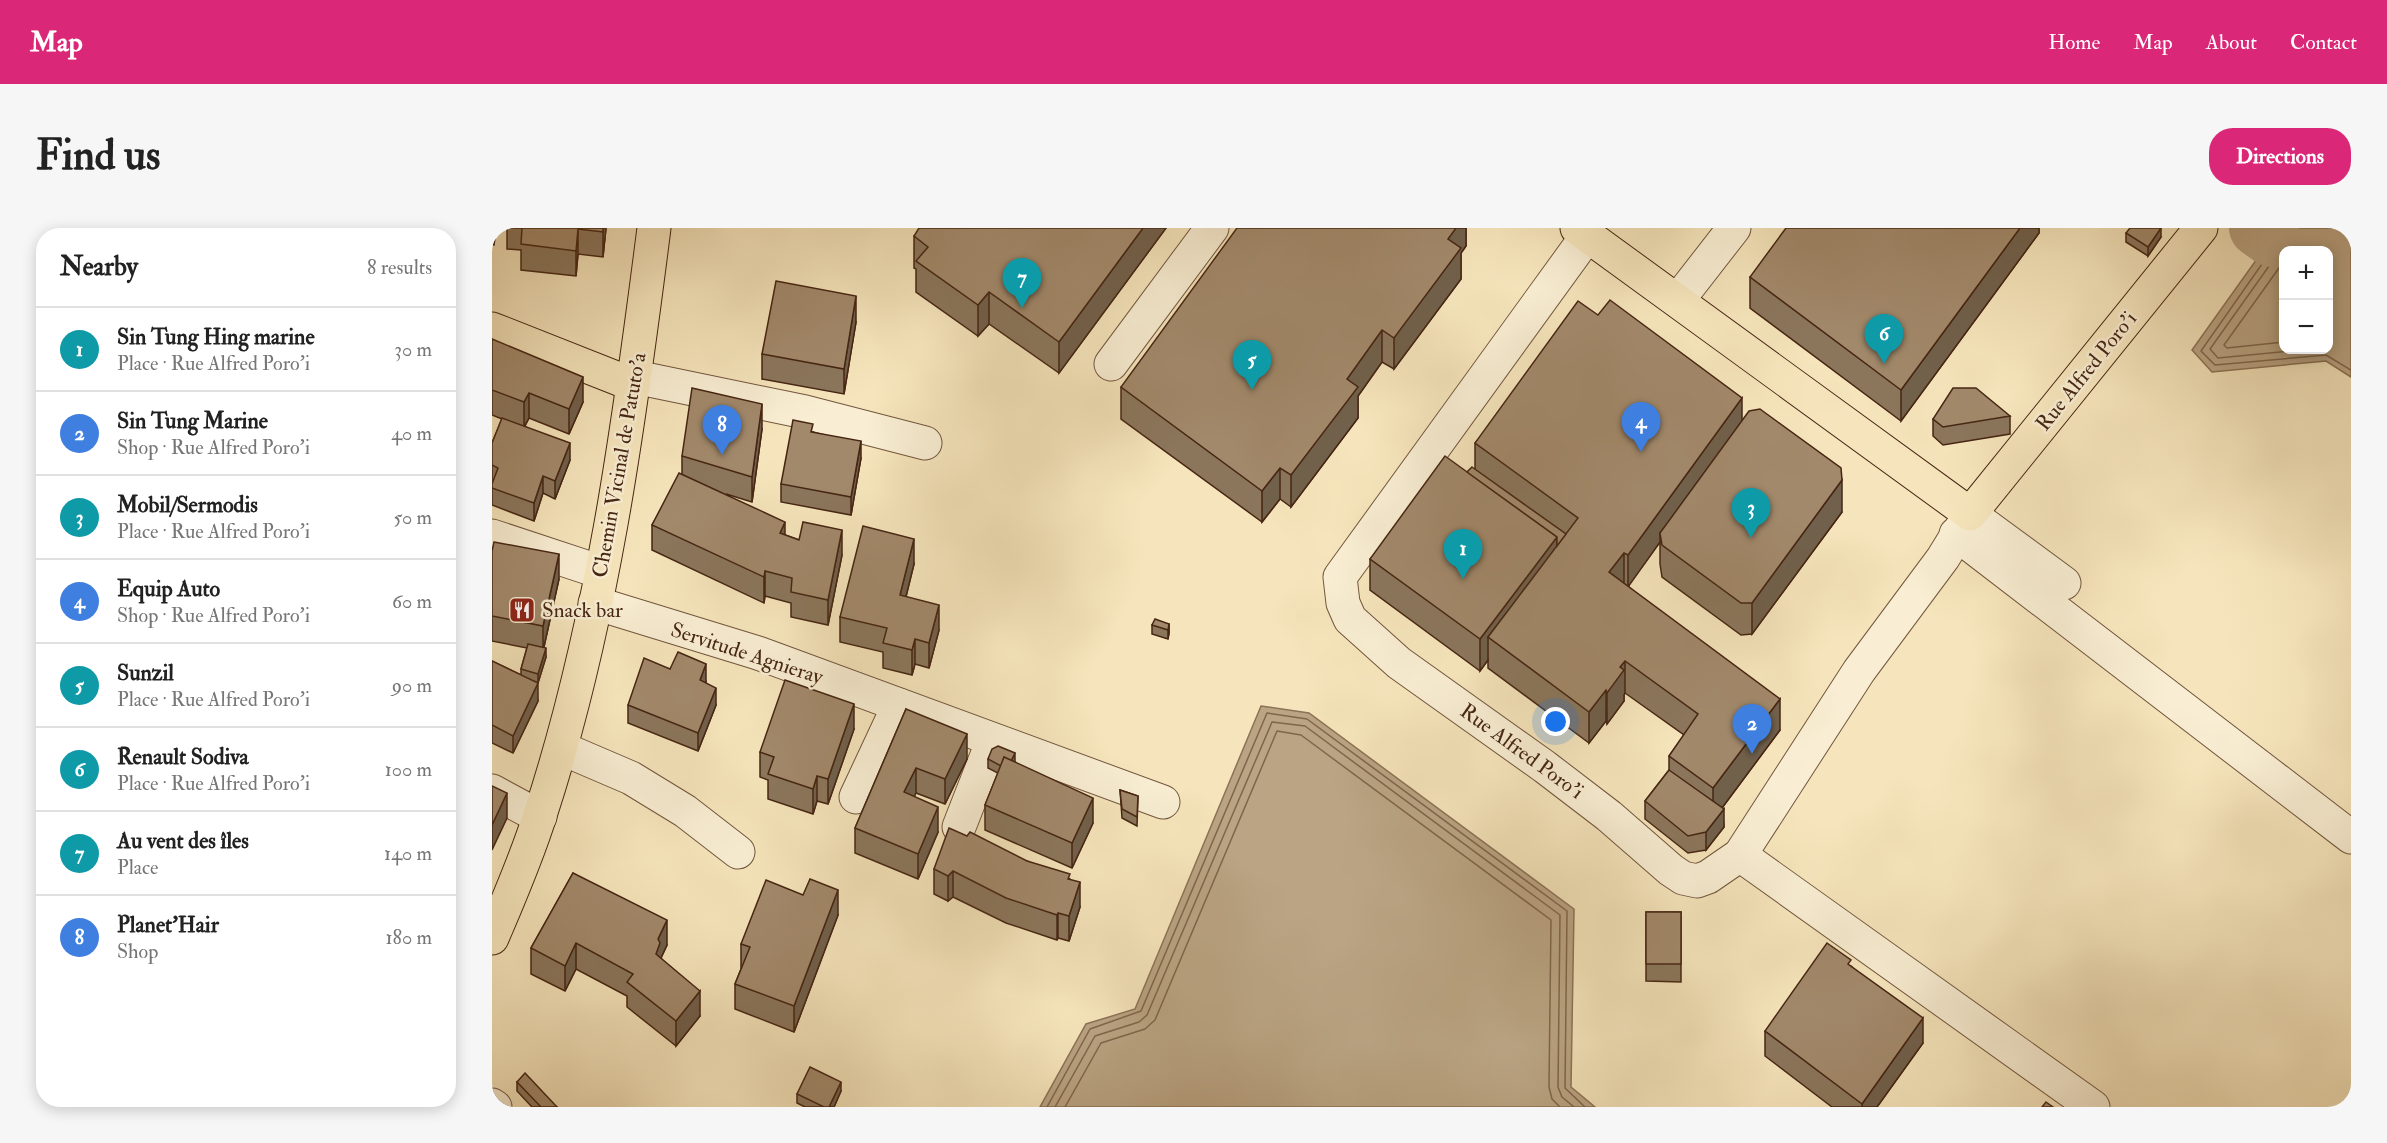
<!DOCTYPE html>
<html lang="en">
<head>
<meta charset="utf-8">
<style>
  body { margin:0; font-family:"IM FELL Double Pica",serif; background:#f6f6f6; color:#222 }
  .controls { position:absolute; right:18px; top:18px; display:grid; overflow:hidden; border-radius:12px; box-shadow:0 3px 15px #0003 }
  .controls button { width:54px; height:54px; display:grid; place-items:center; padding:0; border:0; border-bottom:2px solid #e0e0e0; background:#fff; color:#222; font:30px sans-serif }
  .you { position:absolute; left:1064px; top:494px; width:21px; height:21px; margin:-15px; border:4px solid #fff; border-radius:50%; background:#1a73e8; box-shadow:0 0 0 9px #1a73e833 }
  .badge { display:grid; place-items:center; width:39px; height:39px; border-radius:50%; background:#db2777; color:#fff; font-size:20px; font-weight:700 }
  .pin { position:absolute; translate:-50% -50px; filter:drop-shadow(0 2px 3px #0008) }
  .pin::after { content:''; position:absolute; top:32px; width:21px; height:18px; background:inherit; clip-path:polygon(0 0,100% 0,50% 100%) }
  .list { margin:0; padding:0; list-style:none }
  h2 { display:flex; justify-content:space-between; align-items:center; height:78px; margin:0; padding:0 24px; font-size:26px }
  h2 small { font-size:20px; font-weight:400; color:#767676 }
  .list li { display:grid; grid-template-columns:39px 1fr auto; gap:18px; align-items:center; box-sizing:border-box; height:84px; padding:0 24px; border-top:2px solid #e0e0e0 }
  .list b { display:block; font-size:22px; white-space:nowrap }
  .list p { margin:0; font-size:20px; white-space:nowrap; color:#767676 }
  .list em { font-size:20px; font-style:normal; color:#767676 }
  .map { position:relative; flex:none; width:1859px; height:879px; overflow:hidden; border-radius:24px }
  header { display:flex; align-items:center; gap:36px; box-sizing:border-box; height:84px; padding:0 30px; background:#db2777; color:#fff }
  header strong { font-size:28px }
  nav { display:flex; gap:33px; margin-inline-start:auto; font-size:21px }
  .intro { display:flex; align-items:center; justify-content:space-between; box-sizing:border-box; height:144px; padding:0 36px }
  h1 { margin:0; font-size:42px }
  .button { padding:15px 27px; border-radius:24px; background:#db2777; color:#fff; font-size:21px; font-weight:700 }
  main { display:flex; gap:36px; padding:0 36px }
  aside { flex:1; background:#fff; border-radius:24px; box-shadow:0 3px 15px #0003 }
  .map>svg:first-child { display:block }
  .water { fill:#baa483; stroke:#8c7256; stroke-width:1.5; fill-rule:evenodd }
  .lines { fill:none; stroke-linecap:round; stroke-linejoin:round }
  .shore { stroke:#80654b; stroke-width:1.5 }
  .river { stroke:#baa483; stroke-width:58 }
  .minor-casing { stroke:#72563d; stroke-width:35 }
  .major-casing { stroke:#462613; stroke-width:35 }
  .minor { stroke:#f9eed3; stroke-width:33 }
  .major { stroke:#f6e5bc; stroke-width:33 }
  .wall { fill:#8b765c; stroke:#462613; stroke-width:1.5 }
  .shaded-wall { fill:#71604b; stroke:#462613; stroke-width:1.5 }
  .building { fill:#a2896b; stroke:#462613; stroke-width:1.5 }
  .labels { text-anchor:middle; stroke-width:5; stroke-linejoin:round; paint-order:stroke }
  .street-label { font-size:21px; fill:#462613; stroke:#f9eed3 }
  .poi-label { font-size:21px; fill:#462613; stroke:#f9eed3; text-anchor:start }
</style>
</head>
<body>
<header>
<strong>Map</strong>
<nav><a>Home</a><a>Map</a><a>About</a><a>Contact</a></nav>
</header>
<div class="intro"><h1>Find us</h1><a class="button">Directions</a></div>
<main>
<aside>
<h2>Nearby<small>8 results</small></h2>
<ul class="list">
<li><span class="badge" style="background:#0f9aa8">1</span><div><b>Sin Tung Hing marine</b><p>Place · Rue Alfred Poro'i</p></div><em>30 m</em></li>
<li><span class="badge" style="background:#3f7fe0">2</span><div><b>Sin Tung Marine</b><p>Shop · Rue Alfred Poro'i</p></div><em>40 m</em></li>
<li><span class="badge" style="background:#0f9aa8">3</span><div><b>Mobil/Sermodis</b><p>Place · Rue Alfred Poro'i</p></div><em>50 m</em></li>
<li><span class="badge" style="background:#3f7fe0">4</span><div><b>Equip Auto</b><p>Shop · Rue Alfred Poro'i</p></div><em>60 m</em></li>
<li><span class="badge" style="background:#0f9aa8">5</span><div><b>Sunzil</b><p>Place · Rue Alfred Poro'i</p></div><em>90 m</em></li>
<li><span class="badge" style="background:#0f9aa8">6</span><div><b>Renault Sodiva</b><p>Place · Rue Alfred Poro'i</p></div><em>100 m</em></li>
<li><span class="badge" style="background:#0f9aa8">7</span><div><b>Au vent des îles</b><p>Place</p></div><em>140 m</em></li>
<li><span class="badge" style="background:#3f7fe0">8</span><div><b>Planet'Hair</b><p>Shop</p></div><em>180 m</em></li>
</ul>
</aside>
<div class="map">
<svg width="1859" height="879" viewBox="0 0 1859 879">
  <rect width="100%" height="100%" fill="#f6e5bc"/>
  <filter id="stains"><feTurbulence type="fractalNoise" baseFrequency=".00333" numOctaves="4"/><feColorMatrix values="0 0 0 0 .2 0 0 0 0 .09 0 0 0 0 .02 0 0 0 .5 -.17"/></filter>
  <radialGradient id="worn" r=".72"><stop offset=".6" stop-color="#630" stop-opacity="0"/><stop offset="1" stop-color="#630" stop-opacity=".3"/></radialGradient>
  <!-- water -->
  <g class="water">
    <path d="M1787 0H1859V149L1834 133 1720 144 1700 122ZM1836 22V122H1792V22Z"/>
    <polygon points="769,478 817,485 1082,681 1079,859 1103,879 548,879 594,796 643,781"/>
  </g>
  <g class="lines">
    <!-- shore -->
    <g class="shore">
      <polyline points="1792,0 1791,6 1709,123 1723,137 1834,127 1859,142"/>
      <polyline points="1799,0 1797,10 1718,121 1726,130 1808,122"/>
      <polyline points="1792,33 1732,117 1735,120 1792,114"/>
      <polyline points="555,879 598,801 649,783 775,485 815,491 1075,683 1073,860 1093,879"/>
      <polyline points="563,879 603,808 647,794 655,787 780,494 813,498 1068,687 1066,859 1070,869 1082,879"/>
      <polyline points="573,879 609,815 653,801 663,792 785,503 809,507 1059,692 1057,859 1060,871 1068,879"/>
    </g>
    <!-- river -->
    <polyline class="river" points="1766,0 1780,10"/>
    <defs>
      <g id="minor">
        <polyline points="1095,8 848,349 851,375 858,391 907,435 1053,539 1117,588 1179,642 1191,650 1205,653 1216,649 1248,627 1367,443 1451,330 1478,286 1572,355"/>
        <polyline points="1186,72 1242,0"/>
        <polyline points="619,136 720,0"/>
        <polyline points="143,149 313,184 433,215"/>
        <polyline points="1464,306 1859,609"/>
        <polyline points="0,308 109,344"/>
        <polyline points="103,375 266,425 671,574"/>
        <polyline points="69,520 139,550 193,583 246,624"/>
        <polyline points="0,563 48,589"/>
        <polyline points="364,569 407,477"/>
        <polyline points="467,599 501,512"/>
        <polyline points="1248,627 1601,879"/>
        <polyline points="0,877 3,879"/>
      </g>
      <g id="major">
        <polyline points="1085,0 1478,286 1709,0"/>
        <polyline points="0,101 142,157"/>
        <path d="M0 710C17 670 35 629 48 587 110 398 137 197 162 0"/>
      </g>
    </defs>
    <!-- minor casing -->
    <use href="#minor" class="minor-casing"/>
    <!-- major casing -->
    <use href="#major" class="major-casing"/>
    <!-- minor -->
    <use href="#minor" class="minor"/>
    <!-- major -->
    <use href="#major" class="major"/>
  </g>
  <!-- wall -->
  <g class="wall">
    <polygon points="0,0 4,0 2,17 0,17"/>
    <polygon points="15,0 114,0 111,29 86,26 84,48 29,42 29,22 15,21"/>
    <polygon points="674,0 567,145 497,96 486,108 424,64 424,41 422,40 422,8"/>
    <polygon points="974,0 974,18 969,25 969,51 902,141 890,134 866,168 866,190 799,279 788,271 770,294 629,191 629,159"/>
    <polygon points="1547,0 1547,5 1409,193 1258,80 1258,49"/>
    <polygon points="1634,5 1669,9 1656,28 1634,14"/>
    <polygon points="1106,87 1250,192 1350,284 1260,406 1249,407 1170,349 1168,336 1168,314 1136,358 1288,502 1230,580 1232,599 1214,622 1196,625 1153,591 1153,573 1177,542 1177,528 1192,507 1133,465 1132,467 1132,473 1115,496 1114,493 1097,515 996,440 996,432 988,443 878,362 878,331 975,244 983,241 983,215"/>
    <polygon points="364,94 352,166 270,151 270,126"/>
    <polygon points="0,111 91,174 77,206 37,190 33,198 78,232 63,271 51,265 42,293 0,277 0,215 10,191 0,187"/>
    <polygon points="1518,188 1518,206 1451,217 1441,208 1441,191"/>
    <polygon points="270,201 260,274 234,266 293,307 350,327 336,397 299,389 299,375 273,368 272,375 160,322 160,297 190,246 190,228"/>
    <polygon points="321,204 369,230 359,287 289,274 289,256"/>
    <polygon points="0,323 67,351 52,419 54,429 46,455 42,453 46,473 21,525 0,515 0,433 29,447 29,441 35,420 0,413"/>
    <polygon points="422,336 414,369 447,402 437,440 423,436 420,447 391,440 391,424 348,414 348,389"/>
    <polygon points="677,396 677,405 676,411 660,406 660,397"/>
    <polygon points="178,441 214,453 214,455 224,477 206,523 136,495 136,477"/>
    <polygon points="414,481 475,531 453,576 424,565 422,568 446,604 426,651 363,625 363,600"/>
    <polygon points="362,501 336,576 325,573 321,586 276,571 276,552 268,549 268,524"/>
    <polygon points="496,531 523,534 601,595 580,640 493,602 493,577 506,545 496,540"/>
    <polygon points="628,562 646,568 645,598 630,590"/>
    <polygon points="535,633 578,651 588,679 577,713 566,710 565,712 514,695 461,669 456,673 442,666 442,641"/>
    <polygon points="81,645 175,717 169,730 208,788 184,818 135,779 135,768 84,741 73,763 39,746 39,720"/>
    <polygon points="1154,684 1189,684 1189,754 1154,753"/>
    <polygon points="346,687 302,804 243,781 243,756 249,741 249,716"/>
    <polygon points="1359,738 1431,815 1385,879 1340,879 1273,828 1273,803"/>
    <polygon points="25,854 65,879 40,879 25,863"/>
    <polygon points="349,863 342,879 313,879 305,875 305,866"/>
  </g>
  <!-- shaded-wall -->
  <g class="shaded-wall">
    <polygon points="2,0 4,0 2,17"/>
    <polygon points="111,0 114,0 111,29"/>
    <polygon points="651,0 674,0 567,145 567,114"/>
    <polygon points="962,0 974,0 974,18 969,25 969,51 902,141 902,110"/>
    <polygon points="1528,0 1547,0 1547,5 1409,193 1409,162"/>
    <polygon points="1669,0 1669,9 1656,28 1656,19"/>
    <polygon points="86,1 86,26 84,48 84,23"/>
    <polygon points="497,64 497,96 486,108 486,77"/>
    <polygon points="364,68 364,94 352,166 352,141"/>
    <polygon points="890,102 890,134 866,168 866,190 799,279 799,247 855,151"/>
    <polygon points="91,149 91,174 77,206 77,181"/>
    <polygon points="37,165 37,190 32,199 32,174"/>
    <polygon points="1250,170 1250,201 1168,305 1168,314 1136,359 1136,327"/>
    <polygon points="270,176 270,201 260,274 260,249"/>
    <polygon points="369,213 369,230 359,287 359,269"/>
    <polygon points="78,215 78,232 63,271 63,253"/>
    <polygon points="788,240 788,271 770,294 770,263"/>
    <polygon points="51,248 51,265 42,293 42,275"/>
    <polygon points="1350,252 1350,284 1260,406 1260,375"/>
    <polygon points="293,294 293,319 288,305"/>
    <polygon points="350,302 350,327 336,397 336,372"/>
    <polygon points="1065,309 1065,321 996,409 996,432 988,443 988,411"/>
    <polygon points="422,311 422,336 408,392 408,367"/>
    <polygon points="1132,325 1132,356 1117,344"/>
    <polygon points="67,326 67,351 51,423 51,398"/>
    <polygon points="273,343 273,368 272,375 272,349"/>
    <polygon points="447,377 447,402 437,440 437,415"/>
    <polygon points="677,396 677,405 676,411 676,402"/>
    <polygon points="423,411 423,436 420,447 420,422"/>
    <polygon points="54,420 54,429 46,455 46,446"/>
    <polygon points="1133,433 1133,465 1132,467 1132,473 1115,496 1115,465 1128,439"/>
    <polygon points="214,436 214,453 208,470 208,452"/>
    <polygon points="46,455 46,473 21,525 21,508"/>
    <polygon points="224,460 224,477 206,523 206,505"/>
    <polygon points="1114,462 1114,493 1097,515 1097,484"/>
    <polygon points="1288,471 1288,502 1221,592 1221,560"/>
    <polygon points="362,476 362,501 336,576 336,551"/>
    <polygon points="475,506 475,531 453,576 453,551"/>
    <polygon points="523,525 523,534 515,541"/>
    <polygon points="424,540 424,565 412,589 412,564"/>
    <polygon points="325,548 325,573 321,586 321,561"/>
    <polygon points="15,565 15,590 0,622 0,597"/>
    <polygon points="601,570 601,595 580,640 580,615"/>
    <polygon points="446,579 446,604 426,651 426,626"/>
    <polygon points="1232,581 1232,599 1214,622 1214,604"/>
    <polygon points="461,643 461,669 456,673 456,648"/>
    <polygon points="588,654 588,679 577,713 577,688"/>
    <polygon points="346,662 346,687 302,804 302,778"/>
    <polygon points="566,685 566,710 565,712 565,687"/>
    <polygon points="175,692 175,717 168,732 164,726 166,711"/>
    <polygon points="84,715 84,741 73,763 73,738"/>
    <polygon points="208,763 208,788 184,818 184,793"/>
    <polygon points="1431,790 1431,815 1385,879 1370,879 1370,876"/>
    <polygon points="349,854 349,863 342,879 337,879"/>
  </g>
  <!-- building -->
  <g class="building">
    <polygon points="30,0 111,0 111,4 86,1 84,23 29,16"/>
    <polygon points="427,0 651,0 567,114 497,64 486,77 424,33 436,19 422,8"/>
    <polygon points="745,0 964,0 956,11 969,20 902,110 890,102 855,151 866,159 799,247 788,240 770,263 629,159"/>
    <polygon points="1294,0 1528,0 1409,162 1258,49"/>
    <polygon points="1638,0 1669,0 1656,19 1634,5"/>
    <polygon points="284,53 364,68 352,141 270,126"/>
    <polygon points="1118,72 1250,170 1136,327 1132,325 1117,344 1288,471 1221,560 1177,528 1206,486 1133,433 1128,439 1132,442 1115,465 1114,462 1097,484 996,409 1086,290 983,215 1086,73 1106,87"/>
    <polygon points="0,111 91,149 77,181 37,165 32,174 0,162"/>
    <polygon points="200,160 270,176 260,249 190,228"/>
    <polygon points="1461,160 1484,160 1518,188 1451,199 1441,191"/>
    <polygon points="1268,181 1349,240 1350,252 1260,375 1249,375 1170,317 1168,305 1257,183"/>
    <polygon points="10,190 78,215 63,253 51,248 42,275 0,260 0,256 6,240 0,237 0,215"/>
    <polygon points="301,192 321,196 319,204 369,213 359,269 289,256"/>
    <polygon points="953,228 1065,309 988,411 878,331"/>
    <polygon points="980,239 1074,306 1065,318 1065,309 975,244"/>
    <polygon points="187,245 293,294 288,305 307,312 311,294 350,302 336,372 299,364 300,350 273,343 272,349 160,297"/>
    <polygon points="371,298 422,311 408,367 447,377 437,415 423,411 420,422 391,415 395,400 348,389"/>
    <polygon points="2,314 67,326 51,398 0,388 0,323"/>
    <polygon points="663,391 677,396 676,402 660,397"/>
    <polygon points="36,416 54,420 46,446 29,441"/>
    <polygon points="186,424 214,436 208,452 224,460 206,505 136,477 152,430 178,441"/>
    <polygon points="0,433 46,455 21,508 0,497"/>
    <polygon points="293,452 362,476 336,551 325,548 321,561 276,546 282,529 268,524"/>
    <polygon points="414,481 475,506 453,551 424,540 412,564 446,579 426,626 363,600"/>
    <polygon points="506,518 523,525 519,533 512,529 509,538 496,531 500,521"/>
    <polygon points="512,529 601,570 580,615 493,577"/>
    <polygon points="1177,542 1232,581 1214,604 1196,608 1153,573"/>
    <polygon points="0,558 15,565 0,597"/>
    <polygon points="628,562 646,568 645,589 630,581"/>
    <polygon points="457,600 475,608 478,604 535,633 578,646 576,651 588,654 577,688 566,685 565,687 514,670 461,643 456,648 442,641"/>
    <polygon points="81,645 175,692 166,711 168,715 164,726 208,763 184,793 135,754 141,746 84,715 73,738 39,720"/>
    <polygon points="318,651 346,662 302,778 243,756 258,719 249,716 274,652 311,667"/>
    <rect x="1154" y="684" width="35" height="52"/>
    <polygon points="1335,715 1359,732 1356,736 1431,790 1370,876 1273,803"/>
    <polygon points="318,839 349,854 337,879 332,879 305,866"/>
    <polygon points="33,845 65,879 49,879 25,854"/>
    <polygon points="1554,874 1561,879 1550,879"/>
  </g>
  <!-- icons -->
  <defs>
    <symbol id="restaurant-square" viewBox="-11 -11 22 22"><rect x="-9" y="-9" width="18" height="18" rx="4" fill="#8f2418" stroke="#f9eed3"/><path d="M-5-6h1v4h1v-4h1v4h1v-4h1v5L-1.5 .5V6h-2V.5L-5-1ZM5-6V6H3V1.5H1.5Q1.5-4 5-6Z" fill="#fff"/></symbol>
  </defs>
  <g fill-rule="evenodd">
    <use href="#restaurant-square" x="15" y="367" width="30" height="30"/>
  </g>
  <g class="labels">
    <!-- street labels -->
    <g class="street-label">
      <text transform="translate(1594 143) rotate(-51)" y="7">Rue Alfred Poro'i</text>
      <text transform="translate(127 237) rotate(-80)" y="7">Chemin Vicinal de Patuto'a</text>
      <text transform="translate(255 425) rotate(18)" y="7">Servitude Agnieray</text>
      <text transform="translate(1030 523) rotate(36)" y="7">Rue Alfred Poro'i</text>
    </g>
    <!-- poi labels -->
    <g class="poi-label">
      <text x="50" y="389">Snack bar</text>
    </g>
  </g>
  <rect width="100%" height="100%" filter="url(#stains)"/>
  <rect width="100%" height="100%" fill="url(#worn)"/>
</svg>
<div class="controls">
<button>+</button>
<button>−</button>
</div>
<div class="you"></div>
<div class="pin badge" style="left:971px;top:351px;background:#0f9aa8">1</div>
<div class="pin badge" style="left:1260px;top:526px;background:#3f7fe0">2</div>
<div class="pin badge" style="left:1259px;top:310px;background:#0f9aa8">3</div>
<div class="pin badge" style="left:1149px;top:224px;background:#3f7fe0">4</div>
<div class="pin badge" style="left:760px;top:162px;background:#0f9aa8">5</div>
<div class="pin badge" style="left:1392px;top:136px;background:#0f9aa8">6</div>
<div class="pin badge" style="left:530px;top:80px;background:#0f9aa8">7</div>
<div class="pin badge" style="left:230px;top:227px;background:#3f7fe0">8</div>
</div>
</main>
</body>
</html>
